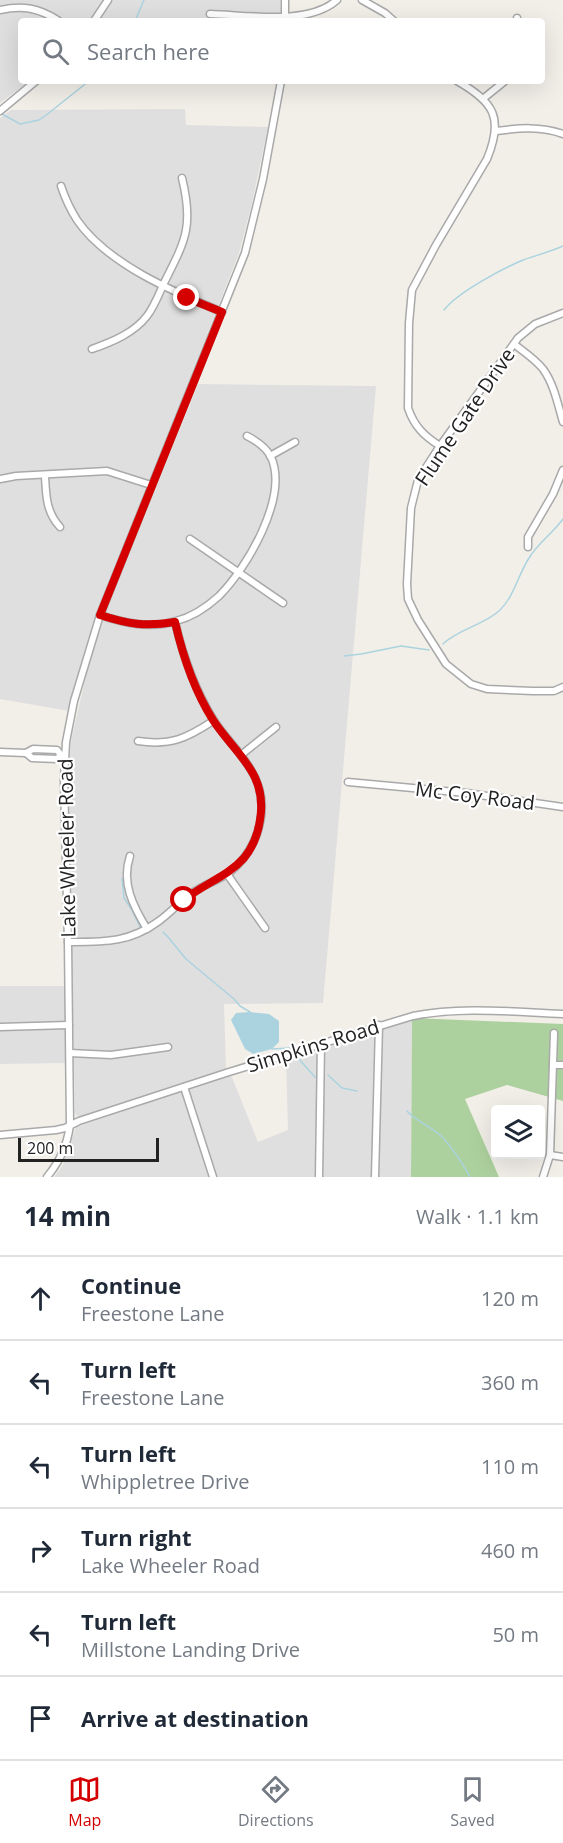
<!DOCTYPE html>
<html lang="en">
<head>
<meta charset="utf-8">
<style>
  body { margin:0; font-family:"Open Sans",sans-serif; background:#f6f6f7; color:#1f2937 }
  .controls { position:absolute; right:18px; bottom:18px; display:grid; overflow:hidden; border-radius:6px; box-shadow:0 6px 24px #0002 }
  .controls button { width:54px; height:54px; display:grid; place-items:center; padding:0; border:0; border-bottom:2px solid #e0e1e3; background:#fff; color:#1f2937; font:30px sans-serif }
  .scale { position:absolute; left:18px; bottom:15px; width:141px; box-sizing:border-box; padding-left:6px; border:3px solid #222; border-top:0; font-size:16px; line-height:21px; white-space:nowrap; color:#222; -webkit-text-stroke:4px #fff; paint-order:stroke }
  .stop { position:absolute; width:18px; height:18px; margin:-14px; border:4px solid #d40000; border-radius:50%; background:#fff }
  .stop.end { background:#d40000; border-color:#fff; box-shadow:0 2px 6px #0008 }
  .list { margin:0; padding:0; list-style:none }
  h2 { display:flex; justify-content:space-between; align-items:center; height:78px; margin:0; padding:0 24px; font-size:26px }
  h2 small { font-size:20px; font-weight:400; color:#747a83 }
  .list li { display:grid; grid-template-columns:39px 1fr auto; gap:18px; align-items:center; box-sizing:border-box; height:84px; padding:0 24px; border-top:2px solid #e0e1e3 }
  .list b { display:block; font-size:22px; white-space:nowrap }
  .list p { margin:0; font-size:20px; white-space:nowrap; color:#747a83 }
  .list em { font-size:20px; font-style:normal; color:#747a83 }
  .icon { flex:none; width:33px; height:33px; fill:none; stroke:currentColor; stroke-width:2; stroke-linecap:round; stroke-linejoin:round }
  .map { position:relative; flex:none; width:563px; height:1177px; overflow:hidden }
  .search { position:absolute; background:#fff; box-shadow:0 6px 24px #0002; left:18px; right:18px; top:18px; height:66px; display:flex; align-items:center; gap:15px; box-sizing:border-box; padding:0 21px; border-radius:6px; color:#747a83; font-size:22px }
  .sheet { height:582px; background:#fff }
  nav { display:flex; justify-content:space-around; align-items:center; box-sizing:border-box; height:84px; border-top:2px solid #e0e1e3; background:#fff; font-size:16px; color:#747a83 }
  nav a { display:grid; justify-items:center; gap:3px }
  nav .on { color:#d40000 }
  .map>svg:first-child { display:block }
  .residential { fill:#e0dfdf }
  .forest { fill:#add19e }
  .water { fill:#aad3df }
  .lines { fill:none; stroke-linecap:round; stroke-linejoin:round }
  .stream { stroke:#aad3df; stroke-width:1.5 }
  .minor-casing { stroke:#a9a9a9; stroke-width:9 }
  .minor { stroke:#fff; stroke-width:6 }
  .route { stroke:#d40000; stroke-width:8 }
  .labels { text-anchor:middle; stroke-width:4.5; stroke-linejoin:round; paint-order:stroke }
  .street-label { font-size:20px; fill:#222; stroke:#fff }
</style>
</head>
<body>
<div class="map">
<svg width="563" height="1177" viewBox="0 0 563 1177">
  <rect width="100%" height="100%" fill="#f2efe9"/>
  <!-- residential -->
  <g class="residential">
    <polygon points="0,0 280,0 281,21 21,21 21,81 30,81 0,103"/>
    <polygon points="185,109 186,125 268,127 251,207 239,253 97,614 87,644 69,711 0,699 0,118 11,110"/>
    <polygon points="198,384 376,386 323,1003 224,1004 226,1070 82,1117 77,1116 75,1113 68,775 71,741 89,663 107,609"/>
    <polygon points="0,986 65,986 65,1063 0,1064"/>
    <polygon points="412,1018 411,1177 54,1177 63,1165 76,1127 231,1075 258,1142 288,1130 286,1059"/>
  </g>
  <!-- forest -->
  <polygon class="forest" points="412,1018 563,1024 563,1101 507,1085 465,1099 499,1177 411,1177"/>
  <!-- water -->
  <polygon class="water" points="250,1012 269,1014 279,1021 279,1042 272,1049 253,1054 245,1049 231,1020 236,1013"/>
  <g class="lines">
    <!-- stream -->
    <g class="stream">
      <polyline points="135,21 144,0"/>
      <polyline points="2,114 20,124 39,120 45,116 89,81"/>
      <path d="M444 310C458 292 502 269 523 260 537 255 550 252 563 246"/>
      <path d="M443 644C458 629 482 626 499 611 514 597 518 575 529 558 538 543 553 533 563 519"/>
      <polyline points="344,656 361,654 401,646 429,650"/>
      <polyline points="122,878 124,898 132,910 140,927"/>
      <polyline points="163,932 168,937 186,959 234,999 240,1006 250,1012"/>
      <polyline points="272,1049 290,1048"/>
      <polyline points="298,1058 315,1077 318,1077"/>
      <polyline points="328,1075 342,1088 357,1091"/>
      <path d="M407 1111C416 1121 428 1125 439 1134 452 1146 461 1161 470 1177"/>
    </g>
    <defs>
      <g id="minor">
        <polyline points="285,0 285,20"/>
        <polyline points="362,0 385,13 394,21"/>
        <path d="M0 10C23 5 39 8 59 21"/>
        <path d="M210 14C248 15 308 26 337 0"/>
        <polyline points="517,18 517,21"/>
        <polyline points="94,21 108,0"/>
        <polyline points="484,98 505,81"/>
        <polyline points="0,111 36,81"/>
        <path d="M496 131C519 128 541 126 563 134"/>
        <path d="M61 186C65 198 70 209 77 220 107 264 174 292 222 312"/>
        <polyline points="563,313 535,324 518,338 440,446 418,480 411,508 407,584 408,599 418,620 446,664 471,684 487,689 533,691 554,691 563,687"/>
        <path d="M514 344C524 352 535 359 543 369 554 384 558 405 563 422"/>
        <path d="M92 349C112 342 134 333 147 316 154 307 159 294 164 283 185 241 194 227 182 178"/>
        <path d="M440 446C424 436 414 426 408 408L409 323 412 290 436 245 487 159C504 118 494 102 457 81"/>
        <polyline points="270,456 295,442"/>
        <path d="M45 476C46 495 46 512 60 527"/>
        <polyline points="0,479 16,476 107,471 151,485"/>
        <polyline points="190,539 283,603"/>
        <polyline points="528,547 528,537 553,494 563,470"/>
        <path d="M100 615C124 623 150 629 176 621 192 617 207 607 219 596 247 568 289 497 271 457 266 447 257 441 247 436"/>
        <path d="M138 741C171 746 187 738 213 721"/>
        <polyline points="0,752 26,753 33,749 57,750 61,755"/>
        <polyline points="26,753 32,758 57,759 61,755 64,756"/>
        <polyline points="241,755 276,727"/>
        <polyline points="348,782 466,793 563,807"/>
        <path d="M130 856C121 883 133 906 147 929"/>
        <polyline points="227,874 265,928"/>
        <path d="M68 942C104 942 129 943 159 921 171 912 182 900 194 892 205 884 219 880 230 872 260 847 272 804 251 770 240 751 224 737 213 719 194 688 183 656 175 622"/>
        <polyline points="0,1027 69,1025"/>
        <polyline points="70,1053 111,1055 168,1047"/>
        <polyline points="553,1065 563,1065"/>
        <polyline points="184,1087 213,1177"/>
        <path d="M0 1135 56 1130 65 1128 79 1121 229 1072 413 1016C462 1006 513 1012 563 1014"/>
        <polyline points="550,1155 563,1157"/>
        <path d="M47 1177C60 1161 67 1146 70 1125L68 942 64 780 66 742 74 701 100 615 245 253 263 179 281 81"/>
        <polyline points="319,1177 321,1044"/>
        <polyline points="375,1177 379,1025"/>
        <polyline points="543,1177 550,1155 554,1033"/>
      </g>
    </defs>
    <!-- minor casing -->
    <use href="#minor" class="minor-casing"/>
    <!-- minor -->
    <use href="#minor" class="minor"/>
  </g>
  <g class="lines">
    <!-- route -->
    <path class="route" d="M184 900C203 884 227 877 244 858 253 847 258 834 260 820 268 773 236 755 213 720 194 690 183 657 175 622 145 627 128 624 100 615L222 312 187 298"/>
  </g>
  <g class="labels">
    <!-- street labels -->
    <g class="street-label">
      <text transform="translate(465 417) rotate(-56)" y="7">Flume Gate Drive</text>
      <text transform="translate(475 796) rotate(7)" y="7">Mc Coy Road</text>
      <text transform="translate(67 848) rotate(-91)" y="7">Lake Wheeler Road</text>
      <text transform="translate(313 1046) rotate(-17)" y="7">Simpkins Road</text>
    </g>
  </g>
</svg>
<div class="controls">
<button><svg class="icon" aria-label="layers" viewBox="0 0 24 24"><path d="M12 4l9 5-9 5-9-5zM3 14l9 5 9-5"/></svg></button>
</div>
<div class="scale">200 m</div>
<div class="stop" style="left:184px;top:900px"></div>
<div class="stop end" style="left:187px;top:298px"></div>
<div class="search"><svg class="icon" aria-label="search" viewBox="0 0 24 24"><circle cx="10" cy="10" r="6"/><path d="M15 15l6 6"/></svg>Search here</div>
</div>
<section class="sheet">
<h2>14 min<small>Walk · 1.1 km</small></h2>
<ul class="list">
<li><svg class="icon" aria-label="ahead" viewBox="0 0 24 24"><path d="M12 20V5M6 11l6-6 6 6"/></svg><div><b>Continue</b><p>Freestone Lane</p></div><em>120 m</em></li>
<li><svg class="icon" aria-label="left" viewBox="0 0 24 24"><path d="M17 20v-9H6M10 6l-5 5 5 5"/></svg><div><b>Turn left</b><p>Freestone Lane</p></div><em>360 m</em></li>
<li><svg class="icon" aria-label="left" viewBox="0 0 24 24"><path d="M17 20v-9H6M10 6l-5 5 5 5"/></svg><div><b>Turn left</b><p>Whippletree Drive</p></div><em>110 m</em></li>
<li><svg class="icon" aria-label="right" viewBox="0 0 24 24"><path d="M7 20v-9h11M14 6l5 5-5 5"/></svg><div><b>Turn right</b><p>Lake Wheeler Road</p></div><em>460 m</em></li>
<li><svg class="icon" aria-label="left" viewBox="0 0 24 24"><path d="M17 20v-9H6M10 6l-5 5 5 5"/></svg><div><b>Turn left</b><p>Millstone Landing Drive</p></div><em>50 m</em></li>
<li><svg class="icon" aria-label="arrive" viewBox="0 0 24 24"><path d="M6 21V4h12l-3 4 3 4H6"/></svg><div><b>Arrive at destination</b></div></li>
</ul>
</section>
<nav>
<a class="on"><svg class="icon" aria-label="map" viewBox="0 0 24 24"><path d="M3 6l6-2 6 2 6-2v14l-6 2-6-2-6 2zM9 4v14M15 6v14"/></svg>Map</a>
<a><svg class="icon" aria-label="directions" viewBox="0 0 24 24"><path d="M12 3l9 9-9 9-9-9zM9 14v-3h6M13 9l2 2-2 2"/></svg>Directions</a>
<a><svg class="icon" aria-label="saved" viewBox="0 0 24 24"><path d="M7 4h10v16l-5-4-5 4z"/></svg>Saved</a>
</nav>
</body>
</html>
